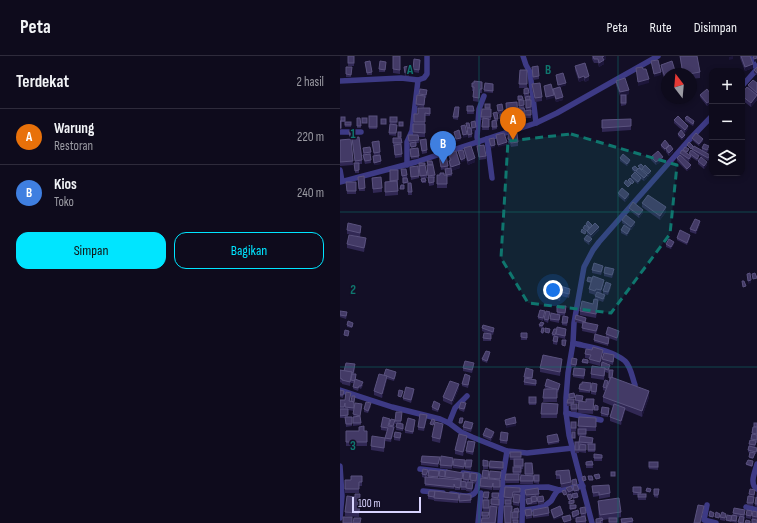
<!DOCTYPE html>
<html lang="id">
<head>
<meta charset="utf-8">
<style>
  body { margin:0; font-family:"Sofia Sans Condensed",sans-serif; background:#1c1929; color:#f1f3f6 }
  .controls { position:absolute; right:12px; top:12px; display:grid; overflow:hidden; border-radius:8px; box-shadow:0 2px 6px #0003 }
  .controls button { width:36px; height:36px; display:grid; place-items:center; padding:0; border:0; border-bottom:1px solid #2e2b3b; background:#0e0b1c; color:#f1f3f6; font:20px sans-serif }
  .compass { position:absolute; left:321px; top:12px; width:36px; height:36px; border-radius:50%; background:#0e0b1c; box-shadow:0 2px 6px #0003; rotate:344deg }
  .scale { position:absolute; left:12px; bottom:10px; width:69px; box-sizing:border-box; padding-left:4px; border:2px solid #d9d4ff; border-top:0; font-size:11px; line-height:14px; white-space:nowrap; color:#d9d4ff; -webkit-text-stroke:3px #130f26; paint-order:stroke }
  .you { position:absolute; left:213px; top:234px; width:14px; height:14px; margin:-10px; border:3px solid #fff; border-radius:50%; background:#1a73e8; box-shadow:0 0 0 6px #1a73e833 }
  .badge { display:grid; place-items:center; width:26px; height:26px; border-radius:50%; background:#00e5ff; color:#fff; font-size:13px; font-weight:700 }
  .pin { position:absolute; translate:-50% -33px; filter:drop-shadow(0 1px 2px #0008) }
  .pin::after { content:''; position:absolute; top:21px; width:14px; height:12px; background:inherit; clip-path:polygon(0 0,100% 0,50% 100%) }
  .list { margin:0; padding:0; list-style:none }
  h2 { display:flex; justify-content:space-between; align-items:center; height:52px; margin:0; padding:0 16px; font-size:17px }
  h2 small { font-size:13px; font-weight:400; color:#9b9ba3 }
  .list li { display:grid; grid-template-columns:26px 1fr auto; gap:12px; align-items:center; box-sizing:border-box; height:56px; padding:0 16px; border-top:1px solid #2e2b3b }
  .list b { display:block; font-size:15px; white-space:nowrap }
  .list p { margin:0; font-size:13px; white-space:nowrap; color:#9b9ba3 }
  .list em { font-size:13px; font-style:normal; color:#9b9ba3 }
  .actions { display:flex; gap:8px; padding:12px 16px }
  .actions a { flex:1; padding:9px 0; border:1px solid #00e5ff; border-radius:12px; text-align:center; font-size:14px; color:#00e5ff }
  .actions .main { background:#00e5ff; color:#111 }
  .icon { flex:none; width:22px; height:22px; fill:none; stroke:currentColor; stroke-width:2; stroke-linecap:round; stroke-linejoin:round }
  .map { position:relative; flex:none; width:417px; height:467px; overflow:hidden }
  header { display:flex; align-items:center; gap:24px; box-sizing:border-box; height:56px; padding:0 20px; background:#0e0b1c; border-bottom:1px solid #2e2b3b }
  header strong { font-size:19px }
  nav { display:flex; gap:22px; margin-inline-start:auto; font-size:14px }
  main { display:flex }
  aside { flex:1; background:#0e0b1c }
  .map>svg:first-child { display:block }
  .lines { fill:none; stroke-linecap:round; stroke-linejoin:round }
  .minor { stroke:#3d3a85; stroke-width:5.5 }
  .wall { fill:#312854 }
  .shaded-wall { fill:#1d163a }
  .building { fill:#433a66; stroke:#5a527e }
  .marked { fill:#0f766e; fill-opacity:0.2; stroke:#0f766e; stroke-width:3; stroke-dasharray:8 5; stroke-linejoin:round }
  .grid { fill:none; stroke:#0f766e; stroke-width:1; stroke-opacity:0.55 }
  .grid-label { font-size:13px; text-anchor:middle; font-weight:bold; fill:#0f766e; stroke:#130f26; stroke-width:3; stroke-linejoin:round; paint-order:stroke }
</style>
</head>
<body>
<header>
<strong>Peta</strong>
<nav><a>Peta</a><a>Rute</a><a>Disimpan</a></nav>
</header>
<main>
<aside>
<h2>Terdekat<small>2 hasil</small></h2>
<ul class="list">
<li><span class="badge" style="background:#e8710a">A</span><div><b>Warung</b><p>Restoran</p></div><em>220 m</em></li>
<li><span class="badge" style="background:#3f7fe0">B</span><div><b>Kios</b><p>Toko</p></div><em>240 m</em></li>
</ul>
<div class="actions"><a class="main">Simpan</a><a>Bagikan</a></div>
</aside>
<div class="map">
<svg width="417" height="467" viewBox="0 0 417 467">
  <rect width="100%" height="100%" fill="#130f26"/>
  <g class="lines">
    <!-- minor -->
    <g class="minor">
      <polyline points="183,0 186,9 190,16 196,67"/>
      <polyline points="78,24 84,22 87,18 87,0"/>
      <polyline points="0,25 61,22 78,24 72,75 67,86 67,109"/>
      <polyline points="402,30 417,13 409,0"/>
      <polyline points="0,76 21,76"/>
      <polyline points="147,83 152,122"/>
      <polyline points="138,87 137,81 139,53 144,40"/>
      <polyline points="0,114 2,125"/>
      <polyline points="0,126 76,106 196,67 217,57 318,0"/>
      <path d="M233 287C249 291 272 294 285 305 291 311 292 321 295 329"/>
      <polyline points="0,334 52,351 100,363 109,367 121,376 132,381 167,395 187,397 233,392"/>
      <polyline points="226,357 261,364"/>
      <polyline points="109,367 115,352 127,340"/>
      <path d="M417 408C415 416 409 428 417 433"/>
      <polyline points="0,410 2,440 0,462"/>
      <polyline points="80,413 106,416"/>
      <polyline points="162,432 208,431 219,434 243,430"/>
      <polyline points="83,435 103,437"/>
      <path d="M111 438C121 439 133 444 137 433 138 428 139 424 139 420L137 419 123 417"/>
      <polyline points="367,449 364,464 376,467"/>
      <polyline points="406,451 417,454"/>
      <path d="M183 454C193 453 203 453 211 445 214 441 214 437 219 434"/>
      <polyline points="138,467 141,437"/>
      <polyline points="160,467 163,420 167,395"/>
      <polyline points="182,467 183,432"/>
      <polyline points="252,467 229,379 226,357 226,342 228,317 233,287 234,267 244,211 253,194 259,186 349,84 372,60"/>
    </g>
  </g>
  <!-- wall -->
  <g class="wall">
    <rect x="8" y="0" width="6" height="10"/>
    <polygon points="53,0 60,0 60,18 53,17"/>
    <polygon points="252,0 266,0 266,3 264,4 264,8 259,11 258,7 254,7 252,3"/>
    <polygon points="340,0 357,0 360,16 360,22 351,23 351,18 342,18"/>
    <polygon points="400,0 410,0 413,12 405,15 400,2"/>
    <polygon points="74,3 80,4 79,17 73,16"/>
    <polygon points="25,6 32,16 32,19 27,19"/>
    <polygon points="46,9 45,16 39,16 39,13"/>
    <polygon points="321,9 336,18 326,29 321,13"/>
    <polygon points="69,10 69,20 65,20 64,11"/>
    <polygon points="235,10 249,24 245,26 244,24 239,26 235,14"/>
    <polygon points="6,11 12,11 11,21 6,21"/>
    <polygon points="192,11 199,20 199,23 193,24"/>
    <polygon points="417,11 417,19 414,17 414,14"/>
    <polygon points="180,14 187,14 187,32 179,32"/>
    <polygon points="216,19 226,29 220,31 223,44 216,46 213,36 213,33 218,31 216,22"/>
    <polygon points="276,25 289,38 285,39 286,39 286,49 281,50 281,40 280,40 276,29"/>
    <polygon points="142,26 142,37 140,37 139,46 133,45 133,35 132,35 132,27"/>
    <polygon points="417,27 417,44 411,51 402,44 402,37 408,32 408,29"/>
    <polygon points="153,28 153,37 144,36 144,34"/>
    <polygon points="192,28 202,41 202,45 195,46 192,32"/>
    <polygon points="80,33 87,36 86,42 85,42 84,52 76,50 76,48 79,39"/>
    <polygon points="184,33 189,37 189,40 184,41"/>
    <polygon points="360,39 372,40 372,46 367,50 360,41"/>
    <polygon points="178,40 183,44 184,49 185,57 179,58 178,52 179,52"/>
    <polygon points="185,41 191,44 191,54 186,55"/>
    <polygon points="177,46 178,66 167,66 166,47"/>
    <polygon points="145,48 150,48 150,53 151,53 151,64 149,64 149,74 142,74 143,64 141,64 142,53 145,53"/>
    <polygon points="157,49 163,54 163,57 158,58"/>
    <polygon points="127,50 133,50 134,58 127,58"/>
    <polygon points="90,52 90,60 85,60 85,81 78,81 79,87 76,87 76,91 71,92 71,87 69,87 68,79 73,79 74,58 78,58"/>
    <polygon points="119,54 118,64 113,63 113,61"/>
    <polygon points="191,54 191,62 185,62 184,55"/>
    <polygon points="153,57 158,63 158,65 156,66 157,73 152,74 152,65 154,65"/>
    <rect x="29" y="60" width="8" height="13"/>
    <polygon points="5,61 5,66 1,66 1,74 0,74 0,65"/>
    <polygon points="50,61 57,61 56,80 49,79"/>
    <polygon points="17,62 20,62 21,72 17,72"/>
    <polygon points="345,62 354,68 353,70 345,65"/>
    <polygon points="291,63 291,74 262,76 262,64"/>
    <polygon points="334,64 348,73 345,77 334,67"/>
    <rect x="5" y="66" width="6" height="5"/>
    <polygon points="131,66 136,74 132,75 132,81 128,82 127,73 131,72"/>
    <polygon points="9,75 14,75 14,82 22,104 22,108 19,108 19,117 15,117 15,107 12,83 11,84 13,109 0,110 0,84 10,83"/>
    <polygon points="58,76 61,76 61,90 62,101 55,102 54,90 53,90 53,82 58,82"/>
    <polygon points="175,77 178,86 178,90 171,91 170,88 168,87 168,83"/>
    <polygon points="338,78 345,81 342,84 338,80"/>
    <rect x="101" y="80" width="6" height="9"/>
    <polygon points="352,82 363,85 359,90 352,84"/>
    <polygon points="80,84 87,94 87,97 82,98"/>
    <polygon points="91,84 99,89 99,91 92,92"/>
    <polygon points="32,88 40,96 41,108 34,109 33,100 39,99 34,100"/>
    <polygon points="321,89 329,91 333,96 329,100 326,96 326,94 325,95 321,91"/>
    <polygon points="137,90 146,100 146,103 139,104"/>
    <polygon points="23,92 31,96 31,99 30,99 31,107 25,108 23,102"/>
    <polygon points="124,92 135,106 128,109 124,96"/>
    <polygon points="362,92 369,93 367,97 362,95 370,102 368,105 355,97 359,103 357,105 351,101 351,103 349,106 344,102 351,112 347,115 337,105 337,102 340,99 340,97 343,94 349,94 347,97 349,99 349,97 352,95 352,93 362,95"/>
    <polygon points="70,93 79,100 79,102 71,103"/>
    <polygon points="111,97 120,112 111,115 112,120 107,121 107,132 97,132 97,119 106,119 105,113 101,114 99,100 108,110 108,112 110,112 109,109 109,100 111,99"/>
    <polygon points="311,101 323,104 316,109 311,104"/>
    <polygon points="280,102 290,106 287,110 280,105"/>
    <polygon points="358,105 367,109 364,113 358,108"/>
    <polygon points="79,107 85,109 87,119 87,122 85,122 86,127 82,127 79,113"/>
    <polygon points="87,109 95,119 95,122 94,122 94,129 89,130"/>
    <polygon points="298,110 311,117 308,121 306,119 307,122 304,125 301,123 301,124 298,128 291,123 291,120 294,116 292,114 292,112 298,113 299,112"/>
    <polygon points="70,111 79,120 79,122 71,124"/>
    <polygon points="61,113 67,119 68,127 63,128"/>
    <polygon points="50,114 58,114 58,139 45,140 45,126 50,126"/>
    <polygon points="24,120 25,135 19,135 18,121"/>
    <polygon points="32,122 42,132 42,136 33,137"/>
    <polygon points="6,126 16,126 16,138 7,138"/>
    <polygon points="68,127 71,127 72,139 68,139"/>
    <polygon points="278,137 289,141 285,146 278,140"/>
    <polygon points="302,147 326,156 320,164 302,151"/>
    <polygon points="289,152 303,157 299,162 289,154"/>
    <polygon points="282,164 295,169 291,174 290,173 290,175 287,180 281,177 281,174 289,172 282,167"/>
    <polygon points="246,168 252,170 259,174 251,182 247,178 247,176 243,173 243,172 249,174 250,173 246,170"/>
    <polygon points="360,168 356,178 350,176 350,173"/>
    <polygon points="7,174 21,174 20,181 7,178"/>
    <polygon points="337,182 350,182 347,189 337,184"/>
    <polygon points="244,183 252,185 249,189 244,185"/>
    <polygon points="26,186 24,196 7,192 7,188"/>
    <polygon points="326,188 334,188 331,193 326,191"/>
    <polygon points="263,213 261,219 252,217 252,214"/>
    <polygon points="274,216 272,222 264,220 264,217"/>
    <polygon points="247,225 264,228 261,238 265,242 263,246 255,243 255,240 257,237 256,237 255,239 249,237 249,233 251,227 247,226"/>
    <polygon points="217,229 230,237 229,242 221,240 220,245 214,243 214,239"/>
    <polygon points="271,231 268,239 263,238 263,235"/>
    <polygon points="253,248 258,248 256,262 240,259 240,255"/>
    <polygon points="217,250 226,250 225,260 220,259 219,267 210,265 210,263 217,258"/>
    <polygon points="0,255 7,259 6,263 0,261"/>
    <polygon points="205,258 203,265 198,263 198,261"/>
    <polygon points="210,259 208,267 204,265 204,263"/>
    <polygon points="235,263 246,264 245,267 258,272 256,278 242,275 243,268 235,266"/>
    <polygon points="228,264 227,270 222,269 222,267"/>
    <polygon points="13,267 12,272 7,271 7,269"/>
    <polygon points="204,268 202,272 204,274 203,278 201,277 202,272 199,271 199,269"/>
    <polygon points="217,271 226,273 226,276 225,283 218,281 218,284 217,289 213,288 213,285 214,280 212,280 212,278 214,273 217,273 217,274"/>
    <polygon points="142,272 154,275 153,279 151,278 151,285 143,285 143,282 149,278 142,275"/>
    <rect x="181" y="277" width="6" height="7"/>
    <polygon points="266,278 279,278 277,285 266,281"/>
    <polygon points="254,284 269,285 268,290 254,286"/>
    <polygon points="245,298 263,298 274,302 273,309 262,306 263,301 260,310 249,307 250,303 245,302"/>
    <polygon points="150,299 147,307 142,305 142,303"/>
    <polygon points="232,302 237,303 236,311 231,311"/>
    <polygon points="248,305 248,308 242,307 242,306"/>
    <polygon points="222,307 220,320 200,316 200,312"/>
    <polygon points="134,310 132,317 123,315 123,312"/>
    <polygon points="15,311 14,318 16,321 15,323 23,329 21,333 19,332 18,335 13,333 14,327 11,327 11,325 10,330 2,328 2,327 0,326 0,314 4,315"/>
    <polygon points="261,312 270,312 269,314 272,322 309,341 302,361 285,354 281,369 270,365 270,361 273,350 263,346 263,341 265,335 263,334 263,331 269,324 269,315 268,317 265,316 264,324 251,322 251,318"/>
    <polygon points="193,316 192,323 196,326 196,330 184,329 184,321"/>
    <polygon points="245,316 244,323 233,321 233,319"/>
    <polygon points="44,319 56,319 54,325 47,323 42,342 34,339 34,335"/>
    <polygon points="130,322 128,332 122,330 122,328"/>
    <polygon points="251,327 250,337 239,336 240,328 242,328"/>
    <polygon points="205,330 220,330 218,337 217,336 217,346 203,346 204,333 207,333 205,332"/>
    <polygon points="257,330 256,339 251,338 251,335"/>
    <polygon points="119,332 112,349 103,345 103,341"/>
    <polygon points="0,334 4,337 3,342 0,341"/>
    <polygon points="74,336 71,347 63,344 63,342"/>
    <polygon points="234,337 235,342 230,343 234,343 234,348 237,348 237,356 231,356 231,350 227,350 228,343 229,343 229,338"/>
    <polygon points="236,339 243,346 254,347 253,358 238,357 239,347 235,347"/>
    <polygon points="11,340 10,345 14,347 14,353 22,351 20,360 21,369 13,370 13,363 14,355 8,354 8,361 12,361 12,370 6,371 5,362 0,362 0,344 5,344"/>
    <rect x="189" y="341" width="7" height="8"/>
    <polygon points="202,347 218,348 217,362 201,362"/>
    <polygon points="31,350 28,357 24,356 24,353"/>
    <polygon points="100,350 98,356 92,354 92,351"/>
    <polygon points="126,350 124,356 119,354 119,352"/>
    <polygon points="269,354 268,361 261,360 261,357"/>
    <polygon points="62,356 61,368 63,371 63,375 56,374 57,368 55,368 55,365"/>
    <polygon points="239,361 256,362 256,375 246,375 246,381 253,384 253,388 255,388 255,396 248,396 248,389 246,389 246,397 239,396 240,388 239,388 239,386 240,380 238,380"/>
    <polygon points="87,362 84,375 78,374 78,371"/>
    <polygon points="50,365 49,370 49,369 55,366 54,374 51,386 45,385 44,396 31,394 31,390 45,382 47,375 41,374 41,371"/>
    <rect x="231" y="366" width="5" height="9"/>
    <polygon points="75,367 73,378 65,377 65,374"/>
    <polygon points="417,367 417,387 416,387 415,392 417,395 416,398 415,398 413,403 409,402 410,397 408,396 408,394 409,388 411,384 412,377 414,371"/>
    <polygon points="133,370 131,376 123,374 123,371"/>
    <polygon points="103,372 100,387 92,385 92,381"/>
    <rect x="6" y="375" width="21" height="15"/>
    <polygon points="61,379 60,385 54,384 54,381"/>
    <polygon points="143,379 154,379 151,385 143,381"/>
    <polygon points="168,380 167,388 160,387 160,384"/>
    <polygon points="207,380 219,385 219,387 208,389"/>
    <polygon points="127,384 123,400 115,398 115,394"/>
    <rect x="235" y="386" width="4" height="11"/>
    <polygon points="135,389 133,399 126,397 126,395"/>
    <polygon points="170,396 181,396 181,403 183,403 183,413 181,413 181,419 179,419 179,427 165,427 166,418 173,418 173,411 174,411 174,404 170,404"/>
    <polygon points="262,399 262,405 254,405 254,402"/>
    <polygon points="100,403 98,411 81,409 81,406"/>
    <polygon points="132,404 131,414 125,413 125,411"/>
    <polygon points="143,404 148,405 148,413 143,413"/>
    <polygon points="113,405 112,413 100,412 100,409"/>
    <polygon points="150,405 163,406 163,414 149,413"/>
    <polygon points="252,405 253,412 246,412 246,406"/>
    <polygon points="309,406 318,406 318,414 309,413"/>
    <polygon points="125,407 124,413 113,412 113,409"/>
    <polygon points="185,407 192,407 193,420 194,420 193,428 180,428 181,419 185,419"/>
    <polygon points="413,407 412,411 406,409 406,408"/>
    <polygon points="143,414 149,418 148,423 149,423 150,415 161,416 160,434 153,434 153,430 152,434 140,432"/>
    <polygon points="216,415 231,426 231,430 233,437 229,439 226,435 226,432 230,430 221,432 220,423 216,423"/>
    <polygon points="124,416 130,420 129,426 130,426 131,417 137,420 136,428 133,427 132,436 126,435 127,427 126,426 126,434 121,434 121,426 120,434 115,434 114,431 114,433 85,430 85,422 82,421 82,418 88,417 87,422 88,422 88,420 99,418 98,422 99,423 99,420 105,418 105,423 105,421 123,419 122,425 123,425"/>
    <polygon points="194,419 199,419 199,428 194,427"/>
    <polygon points="22,420 22,430 19,430 19,437 5,437 5,424 11,424"/>
    <polygon points="252,430 270,437 270,441 259,443 259,440 253,441"/>
    <polygon points="165,431 180,432 180,442 179,450 173,449 174,439 173,439 172,444 171,444 172,456 174,456 178,452 178,465 172,465 172,457 171,457 165,450 165,444 164,444"/>
    <polygon points="293,431 301,431 301,438 306,438 306,444 298,444 298,439 293,439"/>
    <polygon points="319,433 318,442 314,441 314,439"/>
    <polygon points="185,434 199,438 199,440 196,441 197,448 187,449 186,443 191,442 191,441 186,442"/>
    <polygon points="417,434 417,451 415,450"/>
    <polygon points="144,436 149,439 148,444 149,444 149,455 143,455"/>
    <polygon points="415,436 413,450 407,449 409,438"/>
    <polygon points="152,437 159,437 159,451 157,451 156,467 142,462 142,456 149,456 148,462 149,462"/>
    <polygon points="95,438 94,444 88,443 88,440"/>
    <polygon points="131,439 131,447 119,447 119,445"/>
    <polygon points="119,440 118,447 94,445 94,442"/>
    <polygon points="197,441 204,445 204,448 198,449"/>
    <polygon points="20,442 19,461 5,460 5,456"/>
    <polygon points="258,445 281,456 281,461 276,462 277,462 277,467 269,467 269,463 263,464 263,467 256,467 256,463 259,463 258,451"/>
    <polygon points="230,449 236,449 236,453 230,454"/>
    <polygon points="220,450 214,464 211,457 211,454"/>
    <polygon points="240,452 246,457 246,460 241,461"/>
    <polygon points="185,454 192,459 192,462 186,463"/>
    <polygon points="193,454 209,457 209,460 193,462"/>
    <polygon points="232,456 246,465 246,467 236,467 236,462 233,463 232,459"/>
    <polygon points="417,456 417,467 412,463 412,460"/>
    <polygon points="393,457 405,457 404,467 398,467 399,461 397,460 397,467 386,465 386,464 393,459"/>
    <polygon points="412,457 411,463 406,462 406,459"/>
    <polygon points="386,460 385,465 380,464 380,461"/>
    <polygon points="292,462 293,467 281,467 281,463"/>
  </g>
  <!-- shaded-wall -->
  <g class="shaded-wall">
    <polygon points="264,0 266,0 266,3 262,5 262,1"/>
    <polygon points="393,0 393,3 389,4 389,1"/>
    <polygon points="417,2 417,4 414,6 414,3"/>
    <polygon points="264,4 264,8 259,11 259,7"/>
    <polygon points="413,8 413,12 405,15 405,11"/>
    <polygon points="321,16 321,19 314,21 314,18"/>
    <polygon points="244,20 244,24 239,26 239,22"/>
    <polygon points="249,20 249,24 245,26 245,22"/>
    <polygon points="309,23 309,27 298,30 298,26"/>
    <polygon points="226,27 226,29 218,32 218,29"/>
    <polygon points="289,34 289,38 280,40 280,36"/>
    <polygon points="214,39 214,42 206,44 206,41"/>
    <polygon points="417,40 417,44 411,51 411,47"/>
    <polygon points="223,41 223,44 216,46 216,43"/>
    <polygon points="372,44 372,46 367,50 367,47"/>
    <polygon points="348,70 348,73 345,77 345,74"/>
    <polygon points="136,71 136,74 132,75 132,72"/>
    <polygon points="127,78 127,81 123,82 123,79"/>
    <polygon points="345,79 345,81 342,84 342,82"/>
    <polygon points="121,82 121,84 116,86 116,83"/>
    <polygon points="363,83 363,85 359,90 359,88"/>
    <polygon points="167,86 167,89 158,91 158,89"/>
    <polygon points="155,89 155,91 151,93 151,90"/>
    <polygon points="329,89 329,91 326,93 326,94 325,95 325,93"/>
    <polygon points="333,93 333,96 329,100 329,97"/>
    <polygon points="351,100 351,103 349,106 349,103"/>
    <polygon points="323,101 323,104 316,109 316,106"/>
    <polygon points="125,102 125,105 121,106 121,104"/>
    <polygon points="135,102 135,106 128,109 128,105"/>
    <polygon points="290,104 290,106 287,110 287,108"/>
    <polygon points="41,105 41,108 34,109 34,107"/>
    <polygon points="367,106 367,109 364,113 364,110"/>
    <polygon points="120,108 120,112 111,115 111,111"/>
    <polygon points="351,109 351,112 347,115 347,113"/>
    <polygon points="311,115 311,117 308,121 308,118"/>
    <polygon points="307,119 307,122 304,125 304,122"/>
    <polygon points="301,122 301,124 298,128 298,126"/>
    <polygon points="289,138 289,141 285,146 285,143"/>
    <polygon points="326,151 326,156 320,164 320,160"/>
    <polygon points="303,154 303,157 299,162 299,159"/>
    <polygon points="360,165 360,168 356,178 356,175"/>
    <polygon points="295,166 295,169 291,174 291,171"/>
    <polygon points="259,171 259,174 251,182 251,179"/>
    <polygon points="290,173 290,175 287,180 287,178"/>
    <polygon points="350,179 350,182 347,189 347,187"/>
    <polygon points="26,182 26,186 24,196 24,192"/>
    <polygon points="252,183 252,185 249,189 249,186"/>
    <polygon points="334,186 334,188 331,193 331,191"/>
    <polygon points="264,224 264,228 261,238 261,234"/>
    <polygon points="411,224 411,227 408,228 408,225"/>
    <polygon points="279,275 279,278 277,285 277,282"/>
    <polygon points="263,294 263,298 260,310 260,306"/>
    <polygon points="150,296 150,299 147,307 147,305"/>
    <polygon points="222,303 222,307 220,320 220,316"/>
    <polygon points="47,320 47,324 42,342 42,338"/>
    <polygon points="119,328 119,332 112,349 112,345"/>
    <polygon points="309,335 309,341 302,361 302,355"/>
    <polygon points="100,348 100,350 98,356 98,354"/>
    <polygon points="285,352 285,356 281,369 281,365"/>
    <polygon points="55,364 54,374 51,386 51,383"/>
    <polygon points="176,367 176,370 166,372 166,369"/>
    <polygon points="103,368 103,372 100,387 100,383"/>
    <polygon points="154,376 154,379 151,385 151,382"/>
    <polygon points="127,380 127,384 123,400 123,396"/>
    <polygon points="233,434 233,437 229,439 229,436"/>
    <polygon points="239,434 239,437 234,438 234,435"/>
    <polygon points="238,441 238,442 233,444 233,442"/>
    <polygon points="223,458 223,461 214,464 214,462"/>
    <polygon points="239,458 239,461 233,463 233,461"/>
    <polygon points="231,464 231,467 224,467 224,466"/>
  </g>
  <!-- building -->
  <g class="building">
    <rect x="8" y="0" width="6" height="7"/>
    <polygon points="53,0 60,0 60,14 53,13"/>
    <polygon points="253,0 264,0 262,1 264,4 259,7 258,3 254,3"/>
    <polygon points="340,0 357,0 360,16 349,18 343,18"/>
    <polygon points="401,0 410,0 413,8 405,11"/>
    <polygon points="413,0 417,0 417,2 414,3"/>
    <polygon points="74,3 80,4 79,14 73,13"/>
    <polygon points="318,4 321,16 314,18 311,5"/>
    <polygon points="30,5 32,16 27,17 25,6"/>
    <polygon points="40,5 46,6 45,14 39,13"/>
    <polygon points="332,5 336,18 327,18 327,25 326,25 321,9"/>
    <polygon points="245,7 249,20 245,22 244,20 239,22 235,10"/>
    <polygon points="69,10 69,17 65,17 64,11"/>
    <polygon points="198,10 199,20 193,21 192,11"/>
    <polygon points="6,11 12,11 11,19 6,18"/>
    <polygon points="302,11 303,13 306,13 309,23 298,26 296,12"/>
    <polygon points="417,11 417,17 414,14"/>
    <polygon points="180,14 187,14 187,28 179,28"/>
    <polygon points="223,17 226,27 218,29 216,19"/>
    <polygon points="285,22 289,34 280,36 276,25"/>
    <polygon points="413,24 417,27 417,37 408,29"/>
    <polygon points="134,25 142,26 142,33 140,33 139,42 133,41 134,31 132,31 132,27 134,27"/>
    <polygon points="145,27 153,28 153,35 144,34"/>
    <polygon points="200,27 202,41 195,42 192,28"/>
    <polygon points="211,28 214,39 206,41 204,30"/>
    <polygon points="220,31 223,41 216,43 213,33"/>
    <polygon points="407,31 417,39 411,47 402,40 402,37"/>
    <polygon points="188,32 189,37 184,38 184,33"/>
    <polygon points="80,33 87,34 86,39 79,38"/>
    <polygon points="367,33 372,40 372,44 367,47 360,39"/>
    <polygon points="77,39 85,40 84,49 76,48"/>
    <rect x="281" y="39" width="5" height="8"/>
    <polygon points="178,40 182,40 183,43 178,44"/>
    <polygon points="190,40 190,44 186,44 186,45 185,41"/>
    <polygon points="179,44 184,44 184,49 179,50"/>
    <polygon points="186,44 191,44 191,51 186,52"/>
    <polygon points="177,46 178,62 167,62 166,47"/>
    <rect x="145" y="48" width="5" height="4"/>
    <polygon points="162,48 163,54 158,55 157,49"/>
    <polygon points="127,50 133,50 134,55 127,55"/>
    <polygon points="115,51 119,51 118,61 113,61"/>
    <polygon points="78,52 90,52 90,58 85,57 85,66 74,66 74,58 78,58"/>
    <polygon points="178,52 184,52 185,56 179,56"/>
    <polygon points="142,53 151,53 151,61 141,61"/>
    <polygon points="191,54 191,59 185,59 184,55"/>
    <polygon points="157,56 158,63 155,63 153,57"/>
    <polygon points="160,58 164,58 164,62 160,63"/>
    <rect x="29" y="60" width="8" height="11"/>
    <polygon points="338,60 348,70 345,74 334,64"/>
    <polygon points="347,60 354,65 353,68 345,62"/>
    <rect x="1" y="61" width="4" height="4"/>
    <rect x="50" y="61" width="7" height="5"/>
    <polygon points="17,62 20,62 21,70 17,70"/>
    <rect x="22" y="62" width="5" height="5"/>
    <polygon points="143,62 149,63 149,71 142,71"/>
    <rect x="41" y="63" width="5" height="5"/>
    <polygon points="291,63 291,70 262,72 262,64"/>
    <polygon points="156,64 157,71 152,71 152,65"/>
    <rect x="0" y="65" width="1" height="7"/>
    <polygon points="135,65 136,71 132,72 131,66"/>
    <rect x="5" y="66" width="6" height="3"/>
    <rect x="59" y="66" width="4" height="4"/>
    <polygon points="126,67 129,67 130,72 127,72"/>
    <polygon points="50,68 57,69 56,77 49,77"/>
    <polygon points="73,68 85,68 85,77 73,76"/>
    <polygon points="125,69 127,78 123,79 121,70"/>
    <polygon points="127,72 131,72 132,78 128,79"/>
    <polygon points="169,72 175,73 174,77 177,77 178,86 171,87 170,84 168,83"/>
    <polygon points="119,74 121,82 116,83 114,76"/>
    <polygon points="341,74 345,79 342,82 338,78"/>
    <polygon points="9,75 14,75 14,81 10,81"/>
    <rect x="58" y="76" width="3" height="5"/>
    <polygon points="164,77 167,86 158,89 156,79"/>
    <polygon points="356,77 363,83 359,88 352,82"/>
    <polygon points="68,79 78,79 79,84 69,85"/>
    <polygon points="101,80 107,80 107,86 101,87"/>
    <polygon points="19,81 22,104 15,105 12,82"/>
    <polygon points="53,82 61,82 62,87 53,87"/>
    <polygon points="154,82 155,89 151,90 149,83"/>
    <polygon points="11,83 13,105 0,106 0,84"/>
    <polygon points="86,83 87,94 82,95 80,84"/>
    <polygon points="98,83 99,89 92,90 91,84"/>
    <polygon points="325,84 329,89 325,93 321,89"/>
    <polygon points="39,85 40,96 34,97 32,86"/>
    <polygon points="76,86 76,90 71,91 70,87"/>
    <polygon points="349,86 353,90 351,93 347,89"/>
    <polygon points="61,88 62,98 55,99 54,89"/>
    <polygon points="364,88 369,90 367,94 362,92"/>
    <polygon points="144,89 146,100 139,101 137,90"/>
    <polygon points="330,89 333,93 329,97 326,93"/>
    <polygon points="131,90 135,102 128,105 124,92"/>
    <polygon points="354,90 370,99 368,102 352,93"/>
    <polygon points="30,91 31,96 24,97 23,92"/>
    <polygon points="345,91 349,93 347,96 343,94"/>
    <polygon points="78,92 79,100 71,101 70,93"/>
    <polygon points="123,94 125,102 121,104 118,95"/>
    <polygon points="342,94 351,100 349,103 340,97"/>
    <polygon points="351,94 359,100 357,103 349,97"/>
    <polygon points="116,95 120,108 111,111 109,105 111,104 109,100 111,99 111,97"/>
    <polygon points="318,95 323,101 316,106 311,101"/>
    <polygon points="30,98 31,104 25,105 23,99"/>
    <polygon points="283,98 290,104 287,108 280,102"/>
    <polygon points="40,99 41,105 34,107 33,100"/>
    <polygon points="106,99 108,110 101,111 99,100"/>
    <polygon points="340,99 351,109 347,113 337,102"/>
    <polygon points="361,101 367,106 364,110 358,105"/>
    <polygon points="87,105 92,105 93,109 88,109"/>
    <polygon points="14,107 19,107 19,114 15,115"/>
    <polygon points="79,107 85,107 85,109 79,110"/>
    <polygon points="301,108 304,111 302,114 298,110"/>
    <polygon points="85,109 87,119 80,120 79,110"/>
    <polygon points="87,109 93,109 95,119 88,120"/>
    <polygon points="305,109 311,115 308,118 302,113"/>
    <polygon points="78,110 79,120 71,121 70,111"/>
    <polygon points="295,110 298,113 295,115 292,112"/>
    <polygon points="111,112 112,118 106,119 105,113"/>
    <polygon points="299,112 307,119 304,122 296,115"/>
    <polygon points="61,113 66,113 67,119 62,120"/>
    <polygon points="50,114 58,114 58,124 50,125"/>
    <polygon points="295,116 301,122 298,126 291,120"/>
    <polygon points="100,117 104,117 104,119 107,119 107,128 97,128 97,119 100,119"/>
    <polygon points="24,120 25,132 19,133 18,121"/>
    <polygon points="41,121 42,132 33,133 32,122"/>
    <polygon points="88,121 94,121 94,126 89,127"/>
    <polygon points="63,122 67,122 68,126 63,127"/>
    <polygon points="85,122 86,125 82,126 81,123"/>
    <polygon points="290,122 294,126 292,128 288,124"/>
    <polygon points="286,124 291,128 288,131 284,127"/>
    <polygon points="57,125 58,135 45,136 45,126"/>
    <polygon points="6,126 16,126 16,135 7,135"/>
    <polygon points="68,127 71,127 72,136 68,136"/>
    <polygon points="61,129 64,129 64,133 60,133"/>
    <polygon points="282,132 289,138 285,143 278,137"/>
    <polygon points="308,139 326,151 320,160 302,147"/>
    <polygon points="293,146 303,154 299,159 289,152"/>
    <polygon points="286,159 295,166 291,171 282,164"/>
    <polygon points="355,163 360,165 356,175 350,173"/>
    <polygon points="248,165 252,169 250,172 246,168"/>
    <polygon points="8,167 21,170 20,177 7,174"/>
    <polygon points="255,167 259,171 251,179 247,175"/>
    <polygon points="245,169 249,172 247,175 243,172"/>
    <polygon points="284,169 290,173 287,178 281,174"/>
    <polygon points="242,173 246,176 245,178 241,176"/>
    <polygon points="340,174 350,179 347,187 337,182"/>
    <polygon points="9,179 26,182 24,192 7,188"/>
    <polygon points="247,179 252,183 249,186 244,183"/>
    <polygon points="329,183 334,186 331,191 326,188"/>
    <polygon points="254,207 263,210 261,216 252,214"/>
    <polygon points="265,211 274,213 272,219 264,217"/>
    <polygon points="410,217 411,224 408,225 407,218"/>
    <polygon points="415,217 417,222 413,223 412,218"/>
    <polygon points="253,220 264,224 261,234 256,233 255,235 249,233"/>
    <polygon points="248,221 252,222 251,226 247,225"/>
    <polygon points="402,225 404,225 406,230 403,231"/>
    <polygon points="266,226 271,228 268,236 263,235"/>
    <polygon points="217,229 230,233 229,238 221,236 220,241 214,239"/>
    <polygon points="257,236 265,239 263,243 255,240"/>
    <polygon points="254,243 258,244 256,258 240,255 242,245 253,248"/>
    <polygon points="217,250 226,250 225,257 217,256"/>
    <polygon points="200,254 205,255 203,262 198,261"/>
    <polygon points="0,255 7,256 6,260 0,259"/>
    <polygon points="206,255 210,256 208,264 204,263"/>
    <polygon points="211,257 220,259 219,264 210,263"/>
    <polygon points="236,259 246,262 245,266 235,263"/>
    <polygon points="223,260 228,261 227,267 222,267"/>
    <polygon points="8,265 13,267 12,271 7,269"/>
    <polygon points="201,266 204,267 202,270 199,269"/>
    <polygon points="243,266 258,269 256,275 242,272"/>
    <polygon points="143,269 154,272 153,276 142,272"/>
    <polygon points="217,271 226,273 225,280 216,278"/>
    <polygon points="268,271 279,275 277,282 266,278"/>
    <polygon points="202,272 204,272 203,277 201,276"/>
    <polygon points="205,272 210,273 209,277 205,276"/>
    <polygon points="214,273 217,273 215,279 212,278"/>
    <polygon points="5,274 9,275 8,280 4,279"/>
    <polygon points="144,277 151,278 151,283 143,282"/>
    <polygon points="181,277 187,277 187,282 181,281"/>
    <polygon points="255,278 269,282 268,288 254,284"/>
    <polygon points="214,280 218,281 217,286 213,285"/>
    <polygon points="222,284 226,284 225,290 222,289"/>
    <polygon points="253,291 263,294 260,306 249,303 251,299 245,298 246,293 252,294"/>
    <polygon points="146,295 150,296 147,305 142,303"/>
    <polygon points="264,297 274,299 273,306 262,303"/>
    <polygon points="203,299 222,303 220,316 200,312"/>
    <polygon points="232,302 237,303 236,309 231,308"/>
    <polygon points="243,303 248,304 248,307 242,306"/>
    <polygon points="125,305 134,307 132,314 123,312"/>
    <polygon points="262,306 270,309 268,314 265,313 265,312 261,312"/>
    <polygon points="6,307 15,308 13,317 12,317 12,316 4,315"/>
    <polygon points="252,310 265,312 264,320 251,318"/>
    <polygon points="186,312 193,314 192,322 184,321"/>
    <polygon points="234,312 245,313 244,320 233,319"/>
    <polygon points="46,313 56,316 54,323 44,319"/>
    <polygon points="0,314 12,316 10,326 2,324 2,323 0,322"/>
    <polygon points="269,314 273,314 272,322 271,321 270,322 269,322"/>
    <polygon points="12,318 16,318 15,325 11,324"/>
    <polygon points="39,318 47,320 42,338 34,335"/>
    <polygon points="125,318 130,320 128,329 122,328"/>
    <polygon points="271,321 309,335 302,355 263,341"/>
    <polygon points="185,322 196,324 196,328 184,326"/>
    <polygon points="15,323 23,326 21,330 19,330 18,332 13,331"/>
    <polygon points="207,323 220,328 218,334 205,330"/>
    <polygon points="265,324 268,325 266,332 263,331"/>
    <polygon points="110,325 119,328 112,345 103,341"/>
    <polygon points="242,326 251,327 250,335 239,333 240,328 242,328"/>
    <polygon points="252,327 257,328 256,336 251,335"/>
    <polygon points="66,331 74,333 71,344 63,342"/>
    <polygon points="204,333 217,333 217,342 203,342"/>
    <polygon points="0,334 4,335 3,339 0,339"/>
    <polygon points="59,334 63,335 61,341 58,340"/>
    <polygon points="6,336 11,337 9,345 14,346 14,352 5,351 5,347 4,351 0,351 0,344 5,344"/>
    <polygon points="234,337 235,341 229,342 229,338"/>
    <polygon points="236,339 243,340 242,345 235,344"/>
    <polygon points="12,340 15,340 14,346 11,345"/>
    <rect x="189" y="341" width="7" height="6"/>
    <polygon points="228,343 234,343 234,347 227,347"/>
    <polygon points="246,343 254,343 253,354 238,353 239,345 246,346"/>
    <polygon points="94,345 100,348 98,354 92,351"/>
    <polygon points="26,346 31,347 28,355 24,353"/>
    <polygon points="121,346 126,347 124,353 119,352"/>
    <polygon points="15,347 22,348 20,360 13,358"/>
    <polygon points="202,347 218,348 217,358 201,358"/>
    <rect x="231" y="348" width="6" height="5"/>
    <polygon points="274,348 285,352 281,365 270,361"/>
    <polygon points="255,349 258,350 258,354 254,354"/>
    <polygon points="262,351 269,352 268,359 261,357"/>
    <polygon points="0,353 8,353 8,359 0,360"/>
    <polygon points="56,356 62,356 61,365 55,365"/>
    <polygon points="80,358 87,359 84,372 78,371"/>
    <polygon points="20,360 21,367 13,367 13,361"/>
    <polygon points="5,361 12,361 12,368 6,368"/>
    <polygon points="43,361 50,363 48,370 54,371 51,383 45,382 48,372 41,371"/>
    <polygon points="175,361 176,367 166,369 165,364"/>
    <polygon points="239,361 256,362 256,371 238,370"/>
    <polygon points="68,362 75,364 73,376 65,374"/>
    <polygon points="120,362 123,362 122,367 119,367"/>
    <polygon points="51,363 55,364 53,370 49,369"/>
    <polygon points="92,363 95,364 93,369 90,368"/>
    <polygon points="125,365 133,367 131,373 123,371"/>
    <polygon points="95,366 103,368 100,383 92,381"/>
    <rect x="231" y="366" width="5" height="6"/>
    <polygon points="57,367 63,368 63,373 56,371"/>
    <rect x="414" y="367" width="3" height="4"/>
    <polygon points="24,370 24,375 27,375 27,386 6,386 6,375 19,375 19,371"/>
    <polygon points="413,371 417,371 417,378 412,377"/>
    <polygon points="146,372 154,376 151,382 143,379"/>
    <rect x="238" y="373" width="8" height="5"/>
    <polygon points="55,376 61,377 60,382 54,381"/>
    <polygon points="161,376 168,377 167,385 160,384"/>
    <rect x="232" y="376" width="3" height="6"/>
    <polygon points="119,378 127,380 123,396 115,394"/>
    <polygon points="217,378 219,385 208,387 207,380"/>
    <polygon points="412,378 417,379 417,384 411,383"/>
    <polygon points="32,380 45,382 44,392 31,390"/>
    <polygon points="240,380 253,382 252,387 239,386"/>
    <polygon points="410,384 416,385 415,389 409,388"/>
    <polygon points="128,385 135,386 133,396 126,395"/>
    <rect x="235" y="386" width="4" height="8"/>
    <polygon points="240,388 246,389 246,394 239,394"/>
    <rect x="248" y="388" width="7" height="6"/>
    <polygon points="409,390 417,392 416,396 408,394"/>
    <rect x="170" y="396" width="11" height="5"/>
    <polygon points="410,396 415,397 413,402 409,401"/>
    <polygon points="254,398 262,399 262,402 254,402"/>
    <polygon points="82,400 100,401 98,408 81,406"/>
    <polygon points="101,400 113,402 112,410 100,409"/>
    <polygon points="114,403 125,404 124,411 113,409"/>
    <rect x="174" y="403" width="9" height="7"/>
    <polygon points="126,404 132,404 131,411 125,411"/>
    <polygon points="143,404 148,405 148,410 143,410"/>
    <polygon points="408,404 413,405 412,410 406,408"/>
    <polygon points="150,405 163,406 163,412 149,411"/>
    <polygon points="252,405 253,409 246,409 246,406"/>
    <rect x="309" y="406" width="9" height="5"/>
    <polygon points="185,407 192,407 193,418 185,418"/>
    <rect x="173" y="411" width="8" height="5"/>
    <polygon points="83,413 88,414 86,419 82,418"/>
    <polygon points="89,414 99,415 98,421 88,420"/>
    <polygon points="100,414 105,415 105,421 99,420"/>
    <polygon points="106,414 123,417 122,423 105,421"/>
    <polygon points="143,414 149,415 148,422 142,421"/>
    <polygon points="229,414 231,426 221,428 220,419 216,419 216,415"/>
    <polygon points="150,415 161,416 160,423 149,422"/>
    <polygon points="124,416 130,417 129,424 123,423"/>
    <rect x="271" y="416" width="4" height="4"/>
    <polygon points="131,417 137,418 136,425 130,424"/>
    <polygon points="166,418 179,418 179,424 165,424"/>
    <polygon points="259,418 260,422 256,423 254,419"/>
    <polygon points="181,419 194,420 193,425 180,425"/>
    <rect x="194" y="419" width="5" height="6"/>
    <polygon points="11,420 22,420 22,426 19,426 19,433 5,433 5,424 11,424"/>
    <polygon points="245,420 246,424 243,425 242,421"/>
    <polygon points="248,420 252,420 253,424 249,424"/>
    <polygon points="85,421 121,424 120,432 115,431 114,428 114,431 85,428"/>
    <polygon points="141,422 160,424 160,431 153,431 153,427 152,431 140,430"/>
    <polygon points="236,423 237,428 232,429 232,424"/>
    <polygon points="121,425 126,426 126,431 121,431"/>
    <polygon points="127,426 133,426 132,433 126,432"/>
    <polygon points="237,429 239,434 234,435 233,430"/>
    <polygon points="269,429 270,437 259,439 259,436 253,437 252,430"/>
    <polygon points="231,430 233,434 229,436 226,432"/>
    <polygon points="165,431 180,432 180,436 173,436 172,442 164,441"/>
    <polygon points="293,431 301,431 301,437 293,436"/>
    <polygon points="198,432 199,438 186,439 185,434"/>
    <polygon points="307,432 311,433 310,436 306,435"/>
    <polygon points="314,433 319,433 318,439 314,439"/>
    <polygon points="410,433 415,434 414,439 409,438"/>
    <polygon points="225,434 227,438 224,439 222,435"/>
    <polygon points="89,435 95,435 94,441 88,440"/>
    <polygon points="95,435 119,438 118,444 94,442"/>
    <polygon points="144,436 149,436 148,442 143,441"/>
    <polygon points="152,437 159,437 158,442 152,441"/>
    <polygon points="237,437 238,441 233,442 232,438"/>
    <polygon points="15,438 20,438 19,457 5,456 7,440 15,441"/>
    <polygon points="120,438 131,439 131,444 119,445"/>
    <polygon points="174,438 180,439 179,447 173,446"/>
    <polygon points="231,438 232,442 229,444 227,439"/>
    <rect x="298" y="438" width="8" height="3"/>
    <polygon points="196,440 197,445 192,446 191,441"/>
    <polygon points="203,440 204,445 198,446 197,441"/>
    <polygon points="408,440 414,441 413,447 407,447"/>
    <polygon points="416,441 417,442 417,448 415,448"/>
    <polygon points="191,442 192,447 187,448 186,443"/>
    <polygon points="279,442 281,456 260,459 258,445"/>
    <polygon points="151,443 159,443 159,449 151,448"/>
    <rect x="143" y="444" width="6" height="8"/>
    <rect x="165" y="444" width="6" height="4"/>
    <polygon points="234,444 234,447 229,448 229,445"/>
    <polygon points="230,449 236,449 236,452 230,453"/>
    <polygon points="358,449 364,450 360,467 354,467"/>
    <polygon points="150,450 157,451 155,467 141,467 142,462 149,462"/>
    <polygon points="164,450 172,450 172,455 171,455 171,467 165,467"/>
    <polygon points="220,450 223,458 214,462 211,454"/>
    <polygon points="208,451 209,457 193,460 193,454"/>
    <polygon points="245,451 246,457 241,458 240,452"/>
    <polygon points="178,452 179,456 174,456 174,453"/>
    <polygon points="394,452 405,454 404,459 393,457"/>
    <polygon points="191,453 192,459 186,460 185,454"/>
    <polygon points="238,454 239,458 233,461 232,456"/>
    <polygon points="407,454 412,455 411,460 406,459"/>
    <polygon points="370,455 374,457 373,461 369,460"/>
    <polygon points="413,455 417,456 417,461 412,460"/>
    <polygon points="142,456 149,456 148,460 142,460"/>
    <rect x="172" y="456" width="6" height="6"/>
    <polygon points="376,456 380,458 379,462 375,461"/>
    <polygon points="382,456 386,458 385,462 380,461"/>
    <polygon points="230,459 231,464 224,466 222,461"/>
    <polygon points="387,459 392,460 391,465 386,464"/>
    <polygon points="392,459 397,460 396,465 391,464"/>
    <polygon points="245,460 246,465 236,466 236,462"/>
    <polygon points="400,460 404,461 403,467 398,466"/>
    <rect x="3" y="461" width="9" height="6"/>
    <polygon points="14,462 21,462 20,467 13,467"/>
    <polygon points="262,462 263,464 260,465 261,467 256,467 256,463"/>
    <rect x="269" y="462" width="8" height="4"/>
    <polygon points="292,462 293,465 282,467 281,463"/>
    <polygon points="412,463 417,464 417,467 412,467"/>
    <rect x="173" y="464" width="5" height="3"/>
    <polygon points="406,464 410,465 410,467 405,467"/>
  </g>
  <!-- marked area -->
  <path class="marked" d="M231 78 337 109 330 178 271 257 188 247 161 202 168 85Z"/>
  <!-- grid -->
  <path class="grid" d="M139 0V467M278 0V467M0 156H417M0 311H417"/>
  <g class="grid-label">
    <text x="70" y="18">A</text>
    <text x="208" y="18">B</text>
    <text x="13" y="82">1</text>
    <text x="13" y="238">2</text>
    <text x="13" y="394">3</text>
  </g>
</svg>
<div class="controls">
<button>+</button>
<button>−</button>
<button><svg class="icon" aria-label="layers" viewBox="0 0 24 24"><path d="M12 4l9 5-9 5-9-5zM3 14l9 5 9-5"/></svg></button>
</div>
<svg class="compass" viewBox="-18 -18 36 36"><path d="M0-13l5 13h-10z" fill="#e53935"/><path d="M0 13l5-13h-10z" fill="#9b9ba3"/></svg>
<div class="scale">100 m</div>
<div class="you"></div>
<div class="pin badge" style="left:173px;top:84px;background:#e8710a">A</div>
<div class="pin badge" style="left:103px;top:108px;background:#3f7fe0">B</div>
</div>
</main>
</body>
</html>
